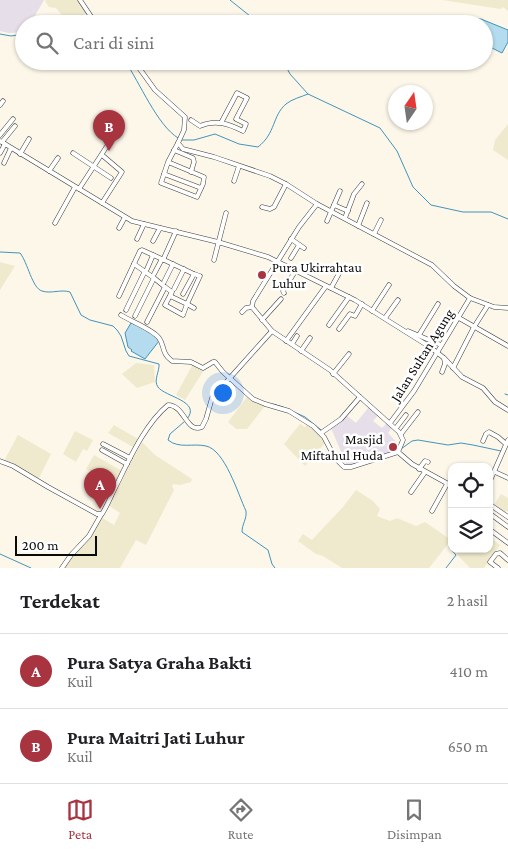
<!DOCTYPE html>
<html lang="id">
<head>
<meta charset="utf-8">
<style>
  body { margin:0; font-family:"Crimson Pro",serif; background:#f2f2f2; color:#202124 }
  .controls { position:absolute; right:15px; bottom:15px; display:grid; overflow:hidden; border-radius:10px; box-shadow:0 1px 4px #0004 }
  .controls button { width:45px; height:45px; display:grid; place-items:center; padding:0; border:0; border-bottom:1px solid #e0e0e0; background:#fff; color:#202124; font:25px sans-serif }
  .compass { position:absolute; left:388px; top:85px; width:45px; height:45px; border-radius:50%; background:#fff; box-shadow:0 1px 4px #0004; rotate:13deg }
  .scale { position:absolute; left:15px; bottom:12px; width:82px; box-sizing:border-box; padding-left:5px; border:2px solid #0a0a0a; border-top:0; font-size:14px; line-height:18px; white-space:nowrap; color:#0a0a0a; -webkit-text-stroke:4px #fff; paint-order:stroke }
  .you { position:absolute; left:222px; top:392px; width:18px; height:18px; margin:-12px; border:4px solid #fff; border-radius:50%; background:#1a73e8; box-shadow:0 0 0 8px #1a73e833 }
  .badge { display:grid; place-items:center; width:32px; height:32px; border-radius:50%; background:#a83440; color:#fff; font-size:16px; font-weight:700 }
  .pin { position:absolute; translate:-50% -41px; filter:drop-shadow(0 1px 2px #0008) }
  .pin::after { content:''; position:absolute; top:26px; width:18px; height:15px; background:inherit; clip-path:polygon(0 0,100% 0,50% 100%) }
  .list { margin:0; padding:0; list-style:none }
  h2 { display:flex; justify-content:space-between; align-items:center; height:65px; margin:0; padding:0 20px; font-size:21px }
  h2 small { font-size:16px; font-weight:400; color:#757577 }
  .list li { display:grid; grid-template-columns:32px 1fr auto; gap:15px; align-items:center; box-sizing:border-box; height:75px; padding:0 20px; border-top:1px solid #e0e0e0 }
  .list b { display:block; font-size:19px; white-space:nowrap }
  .list p { margin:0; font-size:16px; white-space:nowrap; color:#757577 }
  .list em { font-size:16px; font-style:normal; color:#757577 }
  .icon { flex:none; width:28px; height:28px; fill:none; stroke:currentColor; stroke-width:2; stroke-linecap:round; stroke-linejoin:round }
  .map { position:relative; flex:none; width:508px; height:568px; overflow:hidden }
  .search { position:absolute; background:#fff; box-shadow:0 1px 4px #0004; left:15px; right:15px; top:15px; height:55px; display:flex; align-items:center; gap:12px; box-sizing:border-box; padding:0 18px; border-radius:28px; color:#757577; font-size:19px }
  .sheet { height:215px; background:#fff }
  nav { display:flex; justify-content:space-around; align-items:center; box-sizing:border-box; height:70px; border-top:1px solid #e0e0e0; background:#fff; font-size:14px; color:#757577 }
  nav a { display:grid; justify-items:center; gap:2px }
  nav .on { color:#a83440 }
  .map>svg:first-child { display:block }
  .industrial { fill:#e6dee8 }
  .farmland { fill:#efeacd }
  .water { fill:#b4dcee; stroke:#4493bc }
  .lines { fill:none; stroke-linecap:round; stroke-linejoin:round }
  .stream { stroke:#4493bc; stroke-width:1 }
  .minor-casing { stroke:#3d3d3d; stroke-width:5 }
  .minor { stroke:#fff; stroke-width:4 }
  .poi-dot { fill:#a83440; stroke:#fff; stroke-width:2 }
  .labels { text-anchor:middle; stroke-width:5; stroke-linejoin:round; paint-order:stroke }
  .poi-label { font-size:14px; fill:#0a0a0a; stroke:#fff; text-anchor:start }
  .street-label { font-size:14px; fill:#0a0a0a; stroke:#fff }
</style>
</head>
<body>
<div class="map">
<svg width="508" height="568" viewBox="0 0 508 568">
  <rect width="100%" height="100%" fill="#fcf7e9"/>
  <!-- industrial -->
  <g class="industrial">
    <polygon points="0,0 44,0 30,24 24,24 24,32 9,33 0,31"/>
    <polygon points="369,407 378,415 373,421 382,428 387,423 392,427 388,433 399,445 397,447 398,449 396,451 348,465 338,458 342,454 331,428 346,415 356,423"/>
  </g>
  <!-- farmland -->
  <g class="farmland">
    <polygon points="46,0 78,0 86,13 76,24 69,24 56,8 49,7 45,1"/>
    <polygon points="442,0 508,0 508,11 503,7 501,9"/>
    <polygon points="508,124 508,160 493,150 495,140"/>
    <polygon points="0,262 15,266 0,290"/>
    <polygon points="136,363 154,365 155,382 137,388 122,374"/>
    <polygon points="193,364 204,370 185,400 176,395"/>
    <polygon points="247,397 265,406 247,429 236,429 228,422"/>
    <polygon points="308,423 322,436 325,443 305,466 284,444 300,424 305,427"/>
    <polygon points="114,425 138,439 133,447 108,433"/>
    <polygon points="75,431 93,440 87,451 83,449 76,462 63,454"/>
    <polygon points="18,435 51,454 38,480 4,461"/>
    <polygon points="142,442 155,455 192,479 191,482 180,485 173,484 172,486 174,490 146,545 136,540 120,568 64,568 101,517 114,525 120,513 108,505"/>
    <polygon points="94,455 122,471 114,485 86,469"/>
    <polygon points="356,490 373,501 380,509 377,516 390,521 397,518 416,526 425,522 451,540 429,568 342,568 323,556 316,554 298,541 303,534 312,540 343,507"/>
    <polygon points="501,494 508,498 508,512 506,511 504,513 494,505"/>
    <polygon points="489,537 500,545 484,568 470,568 452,549 489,549"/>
  </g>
  <!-- water -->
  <g class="water">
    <polygon points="466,19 481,19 508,30 508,42 502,53 484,44 484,24 463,24"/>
    <polygon points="131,323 148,329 159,341 145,359 131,351 132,350 128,347 125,333"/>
  </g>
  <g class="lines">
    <!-- stream -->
    <g class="stream">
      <polyline points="230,0 260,24"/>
      <polyline points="0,34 11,36 24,34"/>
      <path d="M125 61C140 83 157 125 178 138"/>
      <polyline points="283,61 290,74 308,94"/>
      <path d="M182 140H194L215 134 239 144 258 147C276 133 272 116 286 104 292 99 301 97 308 94L380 128 397 151 413 187 431 205 463 212H491L508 219"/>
      <path d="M0 252 20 253C28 263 32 288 42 291 51 294 61 289 70 292L81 315 90 320 113 326 117 330 121 336 126 351 129 356 159 364C160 370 153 381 158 387 165 397 202 401 187 419"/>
      <polyline points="215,360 220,366"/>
      <polyline points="505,394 508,395"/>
      <polyline points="273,404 283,407"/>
      <polyline points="292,411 305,417 321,430"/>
      <path d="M184 422 170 434 168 440C179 449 193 443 206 446 225 450 238 494 246 511 247 519 242 524 242 532L268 550 272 564 275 568"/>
      <polyline points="401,449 412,441 418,440 448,445 461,443 473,445 501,451"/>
      <polyline points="354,464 381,455"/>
      <polyline points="0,554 31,568"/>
      <polyline points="446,568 456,555 449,547 452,540"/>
    </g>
    <defs>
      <g id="minor">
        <polyline points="80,0 96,24"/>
        <polyline points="134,61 155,90 185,117 184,130 178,143 183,149 214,157 270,176 286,184 317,204 432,265 454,286 470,298 494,307 508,308"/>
        <polyline points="0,105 3,101"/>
        <path d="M191 120 200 126C215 119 229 124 243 131L246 124 236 119 247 98 237 93 221 123"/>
        <polyline points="0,135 13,119"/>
        <polyline points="0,141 132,221 218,242 268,257 355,300 430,347 444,358 462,377 483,388 495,402 508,410"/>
        <polyline points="2,142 15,126"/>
        <polyline points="174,150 193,158 194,162 191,172"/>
        <polyline points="0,153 5,144"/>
        <polyline points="73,153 111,178"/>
        <polyline points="20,154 29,139"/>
        <polyline points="102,155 122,172 102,203"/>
        <polyline points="168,162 204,177 203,184 197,197 161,183 168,162 178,143"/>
        <polyline points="4,163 11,148"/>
        <polyline points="49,171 58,158"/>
        <polyline points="164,174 201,188"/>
        <polyline points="234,181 239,166"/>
        <polyline points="79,189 107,146"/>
        <polyline points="317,204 299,227 253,301 252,307 272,331 330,370 399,432 403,440 398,452"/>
        <polyline points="334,205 348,211"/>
        <polyline points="262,207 270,209 274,207 286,184"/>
        <polyline points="345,218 354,194 362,184"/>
        <polyline points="327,221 340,191"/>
        <polyline points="55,223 75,187"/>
        <polyline points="358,226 367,203"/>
        <polyline points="119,228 125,217"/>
        <polyline points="374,234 381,220"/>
        <polyline points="137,239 144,224"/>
        <polyline points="291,239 304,248"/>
        <polyline points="153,241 160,228"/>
        <polyline points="291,258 299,245"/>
        <polyline points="163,260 176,231"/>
        <polyline points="214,260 226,213"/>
        <polyline points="134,264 154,278 135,316"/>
        <polyline points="147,269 153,255"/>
        <polyline points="154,274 162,259 194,274 183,294"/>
        <polyline points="164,282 173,264"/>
        <polyline points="165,287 172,292 165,305 183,315 187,304 194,308"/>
        <polyline points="331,288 342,268"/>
        <polyline points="174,289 184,269"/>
        <polyline points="284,293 283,291 296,270"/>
        <polyline points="119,296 140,251 142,250 162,259"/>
        <polyline points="170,296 187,304 200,276 194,274"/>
        <polyline points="126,310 145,271"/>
        <polyline points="372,311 389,285"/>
        <polyline points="242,312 246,308 252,307"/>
        <path d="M121 315C132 322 152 329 159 338 165 346 161 353 172 361L191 362 203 368 213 362H215L223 372 253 399 265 404 289 411 313 426 324 437 335 458 344 467H351L398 452 412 464 452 486"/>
        <polyline points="385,318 398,300"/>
        <polyline points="459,318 508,346"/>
        <polyline points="262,320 281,299"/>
        <polyline points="147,322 165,287 154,278"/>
        <polyline points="329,325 349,297"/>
        <polyline points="339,329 350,314 355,316 362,304"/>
        <polyline points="408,331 441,345"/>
        <polyline points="419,335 438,304"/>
        <polyline points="286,341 326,286"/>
        <polyline points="292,344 297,336"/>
        <polyline points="301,351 310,338"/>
        <polyline points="453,368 474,327 488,305"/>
        <polyline points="442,372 445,364 444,358"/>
        <polyline points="333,374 349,354"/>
        <polyline points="390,423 414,391 470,298"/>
        <polyline points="396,428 406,415"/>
        <polyline points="321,433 341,419 360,397"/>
        <polyline points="401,434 418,412"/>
        <polyline points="483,441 486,434 489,432 498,437 506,444"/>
        <polyline points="103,444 130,458"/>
        <polyline points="102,450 127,464"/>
        <path d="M0 461 13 466 48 487 97 514H102C107 506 111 496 116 486 129 460 145 424 168 405 185 405 186 434 202 427L206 419 212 398 272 331"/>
        <polyline points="419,469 425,461 428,462"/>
        <polyline points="495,472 508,478"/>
        <polyline points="489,483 508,440"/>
        <polyline points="411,492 425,472"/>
        <polyline points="489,504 508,517"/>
        <polyline points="432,511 447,484"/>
        <polyline points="489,513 508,527"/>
        <polyline points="489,529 508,543"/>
        <polyline points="62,568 71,555 89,536 101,515"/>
        <polyline points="498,568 490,562 496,554 500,553 508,560"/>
      </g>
    </defs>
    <!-- minor casing -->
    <use href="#minor" class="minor-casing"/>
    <!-- minor -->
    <use href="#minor" class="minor"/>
  </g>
  <!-- markers -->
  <g class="poi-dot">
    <circle cx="262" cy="275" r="5"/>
    <circle cx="393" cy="447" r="5"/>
  </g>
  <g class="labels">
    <!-- poi labels -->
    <g class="poi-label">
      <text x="272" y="272">Pura Ukirrahtau<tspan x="272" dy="16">Luhur</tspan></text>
      <text x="383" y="444" text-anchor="end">Masjid<tspan x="383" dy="16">Miftahul Huda</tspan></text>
    </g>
    <!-- street labels -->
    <g class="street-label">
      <text transform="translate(422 355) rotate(-58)" y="5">Jalan Sultan Agung</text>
    </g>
  </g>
</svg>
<div class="controls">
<button><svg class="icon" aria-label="locate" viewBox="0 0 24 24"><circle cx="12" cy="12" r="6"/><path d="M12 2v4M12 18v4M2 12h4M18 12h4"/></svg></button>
<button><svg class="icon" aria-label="layers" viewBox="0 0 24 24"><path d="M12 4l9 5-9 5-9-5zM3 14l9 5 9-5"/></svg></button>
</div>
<svg class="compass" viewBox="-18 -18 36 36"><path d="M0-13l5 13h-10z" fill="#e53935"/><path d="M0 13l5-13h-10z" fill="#757577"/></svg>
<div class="scale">200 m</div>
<div class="you"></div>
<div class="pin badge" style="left:100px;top:509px">A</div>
<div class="pin badge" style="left:109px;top:151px">B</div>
<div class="search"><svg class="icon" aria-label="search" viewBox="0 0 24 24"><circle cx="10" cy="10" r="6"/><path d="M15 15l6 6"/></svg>Cari di sini</div>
</div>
<section class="sheet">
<h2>Terdekat<small>2 hasil</small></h2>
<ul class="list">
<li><span class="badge">A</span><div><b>Pura Satya Graha Bakti</b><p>Kuil</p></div><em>410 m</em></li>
<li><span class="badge">B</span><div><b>Pura Maitri Jati Luhur</b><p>Kuil</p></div><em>650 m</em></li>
</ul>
</section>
<nav>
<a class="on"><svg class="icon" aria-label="map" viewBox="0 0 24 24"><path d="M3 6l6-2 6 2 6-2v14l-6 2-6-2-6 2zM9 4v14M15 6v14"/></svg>Peta</a>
<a><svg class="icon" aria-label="directions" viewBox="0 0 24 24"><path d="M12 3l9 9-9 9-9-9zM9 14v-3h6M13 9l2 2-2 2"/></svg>Rute</a>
<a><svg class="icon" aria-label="saved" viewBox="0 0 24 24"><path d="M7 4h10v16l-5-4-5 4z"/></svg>Disimpan</a>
</nav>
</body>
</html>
